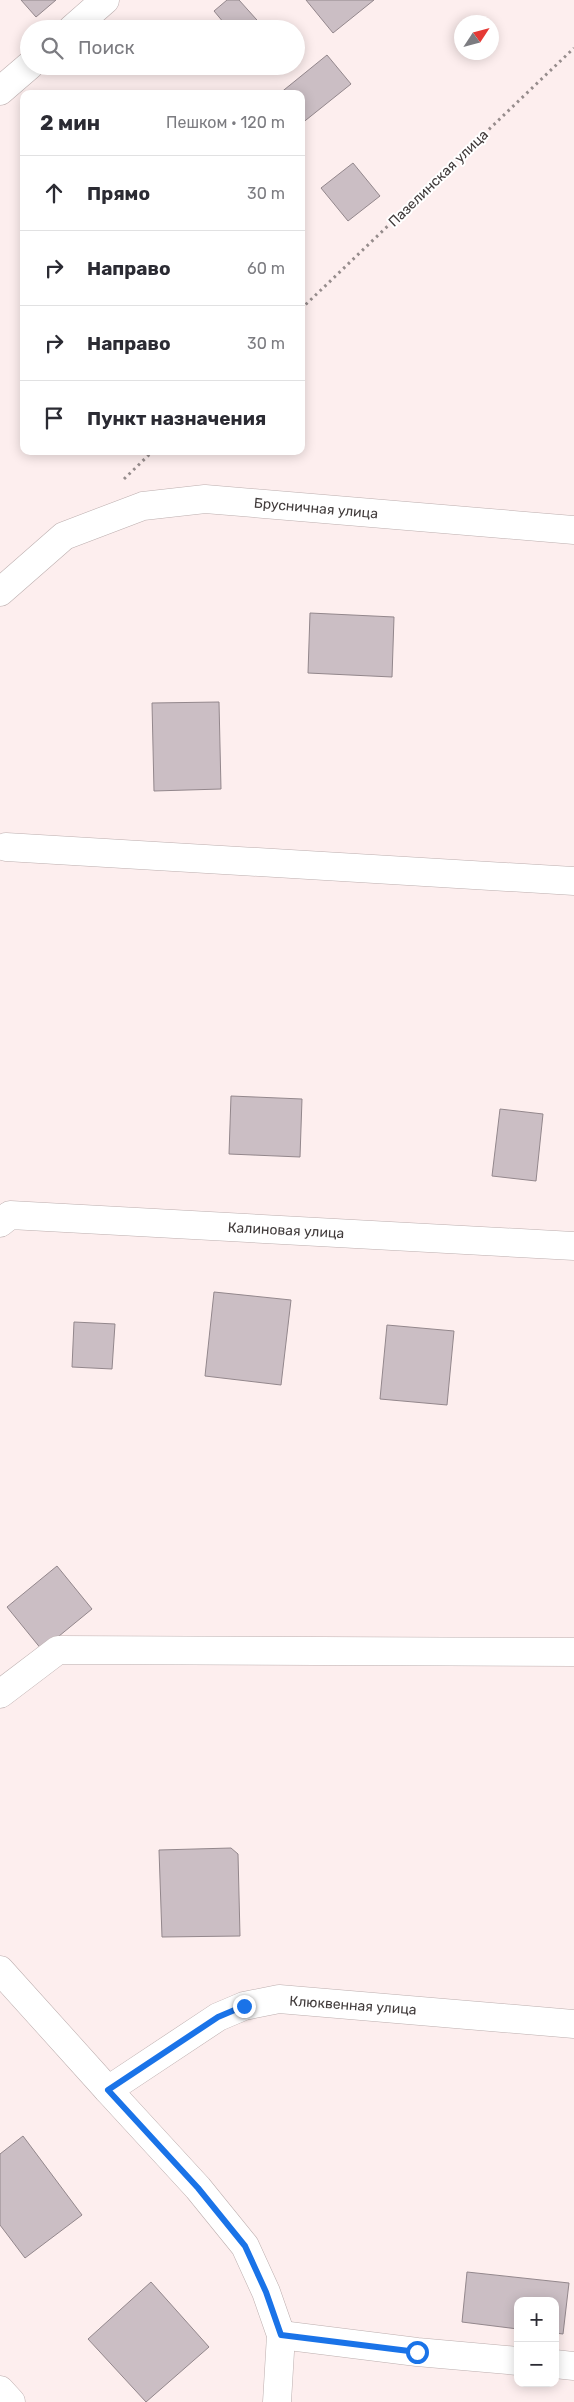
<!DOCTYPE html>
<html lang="ru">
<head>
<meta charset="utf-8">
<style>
  body { margin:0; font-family:Rubik,sans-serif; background:#f2f2f3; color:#2b2b33 }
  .controls { position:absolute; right:15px; bottom:15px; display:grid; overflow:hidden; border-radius:10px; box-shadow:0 2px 12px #0003 }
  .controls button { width:45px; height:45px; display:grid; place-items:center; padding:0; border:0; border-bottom:1px solid #e1e1e2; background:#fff; color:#2b2b33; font:25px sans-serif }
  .compass { position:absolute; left:454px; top:15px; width:45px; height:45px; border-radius:50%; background:#fff; box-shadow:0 2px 12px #0003; rotate:54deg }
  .stop { position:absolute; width:15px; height:15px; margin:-11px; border:4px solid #1a73e8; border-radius:50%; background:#fff }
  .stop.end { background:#1a73e8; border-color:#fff; box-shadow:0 1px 5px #0008 }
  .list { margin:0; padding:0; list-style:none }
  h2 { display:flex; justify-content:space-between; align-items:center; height:65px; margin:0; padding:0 20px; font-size:21px }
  h2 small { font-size:16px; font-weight:400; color:#7c7c81 }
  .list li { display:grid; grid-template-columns:32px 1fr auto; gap:15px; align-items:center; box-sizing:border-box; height:75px; padding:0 20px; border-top:1px solid #e1e1e2 }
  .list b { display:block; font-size:19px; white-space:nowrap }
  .list em { font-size:16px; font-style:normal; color:#7c7c81 }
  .icon { flex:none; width:28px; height:28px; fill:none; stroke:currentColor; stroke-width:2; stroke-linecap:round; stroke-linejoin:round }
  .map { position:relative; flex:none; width:574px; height:2402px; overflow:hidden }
  .search { position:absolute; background:#fff; box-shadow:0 2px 12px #0003; left:20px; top:20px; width:285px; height:55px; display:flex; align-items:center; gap:12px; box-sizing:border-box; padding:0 18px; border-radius:28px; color:#7c7c81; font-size:19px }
  .panel { position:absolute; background:#fff; box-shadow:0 2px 12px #0003; left:20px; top:90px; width:285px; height:365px; border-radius:10px }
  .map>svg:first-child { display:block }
  .building { fill:#cbbec4; stroke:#93878c }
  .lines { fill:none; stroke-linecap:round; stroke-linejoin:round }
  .minor-casing { stroke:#bcaeae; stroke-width:29 }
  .path { stroke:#968c8c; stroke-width:3; stroke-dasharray:2.5 4; stroke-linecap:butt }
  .minor { stroke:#fff; stroke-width:28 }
  .route { stroke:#1a73e8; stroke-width:6 }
  .labels { text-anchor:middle; stroke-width:4; stroke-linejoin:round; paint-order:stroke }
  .street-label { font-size:14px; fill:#413b3b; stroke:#fff }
</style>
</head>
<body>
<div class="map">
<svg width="574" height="2402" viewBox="0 0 574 2402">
  <rect width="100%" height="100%" fill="#fdeeee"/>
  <!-- building -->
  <g class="building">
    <polygon points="21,0 56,0 36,17"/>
    <polygon points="227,0 239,0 265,29 229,29 214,11"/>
    <polygon points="306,0 374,0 333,33"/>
    <polygon points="327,55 351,84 301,124 301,94 279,94"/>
    <polygon points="353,163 380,196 348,221 321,188"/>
    <polygon points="310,613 394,617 392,677 308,673"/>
    <polygon points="219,702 221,789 154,791 152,703"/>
    <polygon points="231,1096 302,1099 300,1157 229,1154"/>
    <polygon points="500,1109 543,1114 536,1181 492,1176"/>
    <polygon points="214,1292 291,1300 281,1385 205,1376"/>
    <polygon points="74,1322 115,1324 112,1369 72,1367"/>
    <polygon points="387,1325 454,1331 447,1405 380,1399"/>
    <polygon points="57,1566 92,1609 42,1650 7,1607"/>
    <polygon points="231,1848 238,1854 240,1936 162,1937 159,1850"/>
    <polygon points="23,2136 82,2215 25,2258 0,2225 0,2154"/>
    <polygon points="467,2272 569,2283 563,2334 555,2333 555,2301 518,2301 518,2329 462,2322"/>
    <polygon points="151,2282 209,2347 146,2402 88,2339"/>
  </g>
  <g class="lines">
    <defs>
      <g id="minor">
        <polyline points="72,29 105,0"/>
        <polyline points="0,91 29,66"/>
        <polyline points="0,592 64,536 143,506 205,499 574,530"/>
        <polyline points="6,847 574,881"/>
        <polyline points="0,1223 10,1215 574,1246"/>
        <polyline points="0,1694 58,1650 574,1652"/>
        <polyline points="0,1970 108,2090 218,2017 244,2006 279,1999 574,2024"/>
        <polyline points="108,2090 198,2188 245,2246 266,2292 281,2335 277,2402"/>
        <polyline points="281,2335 417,2352 518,2361"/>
        <polyline points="555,2364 574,2366"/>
        <polyline points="0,2390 11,2402"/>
      </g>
    </defs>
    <!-- minor casing -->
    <use href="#minor" class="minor-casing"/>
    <!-- path -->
    <g class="path">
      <polyline points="301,309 574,48"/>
      <polyline points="124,479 153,451"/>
    </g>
    <!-- minor -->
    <use href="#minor" class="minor"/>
  </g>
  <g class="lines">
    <!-- route -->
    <polyline class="route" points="244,2006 218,2017 108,2090 198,2188 245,2246 266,2292 281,2335 417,2352"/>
  </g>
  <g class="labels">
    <!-- street labels -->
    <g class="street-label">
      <text transform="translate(438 178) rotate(-44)" y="5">Пазелинская улица</text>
      <text transform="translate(316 508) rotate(5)" y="5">Брусничная улица</text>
      <text transform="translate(286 1230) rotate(3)" y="5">Калиновая улица</text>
      <text transform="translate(353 2005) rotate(4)" y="5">Клюквенная улица</text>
    </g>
  </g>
</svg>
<div class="controls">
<button>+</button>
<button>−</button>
</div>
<svg class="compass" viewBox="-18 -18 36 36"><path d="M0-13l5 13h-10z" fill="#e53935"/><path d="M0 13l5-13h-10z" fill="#7c7c81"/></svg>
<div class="stop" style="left:417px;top:2352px"></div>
<div class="stop end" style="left:244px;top:2006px"></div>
<div class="search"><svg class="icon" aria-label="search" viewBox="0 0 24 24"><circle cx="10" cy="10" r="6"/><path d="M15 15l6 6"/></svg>Поиск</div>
<section class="panel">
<h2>2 мин<small>Пешком · 120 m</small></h2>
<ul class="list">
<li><svg class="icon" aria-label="ahead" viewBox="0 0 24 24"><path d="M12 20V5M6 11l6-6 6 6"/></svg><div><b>Прямо</b></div><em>30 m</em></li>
<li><svg class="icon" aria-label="right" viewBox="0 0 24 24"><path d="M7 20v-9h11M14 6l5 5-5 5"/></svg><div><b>Направо</b></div><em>60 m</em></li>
<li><svg class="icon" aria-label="right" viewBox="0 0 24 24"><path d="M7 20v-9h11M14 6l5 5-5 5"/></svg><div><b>Направо</b></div><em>30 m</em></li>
<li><svg class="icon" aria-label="arrive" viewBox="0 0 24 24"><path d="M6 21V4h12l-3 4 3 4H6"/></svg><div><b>Пункт назначения</b></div></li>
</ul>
</section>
</div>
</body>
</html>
